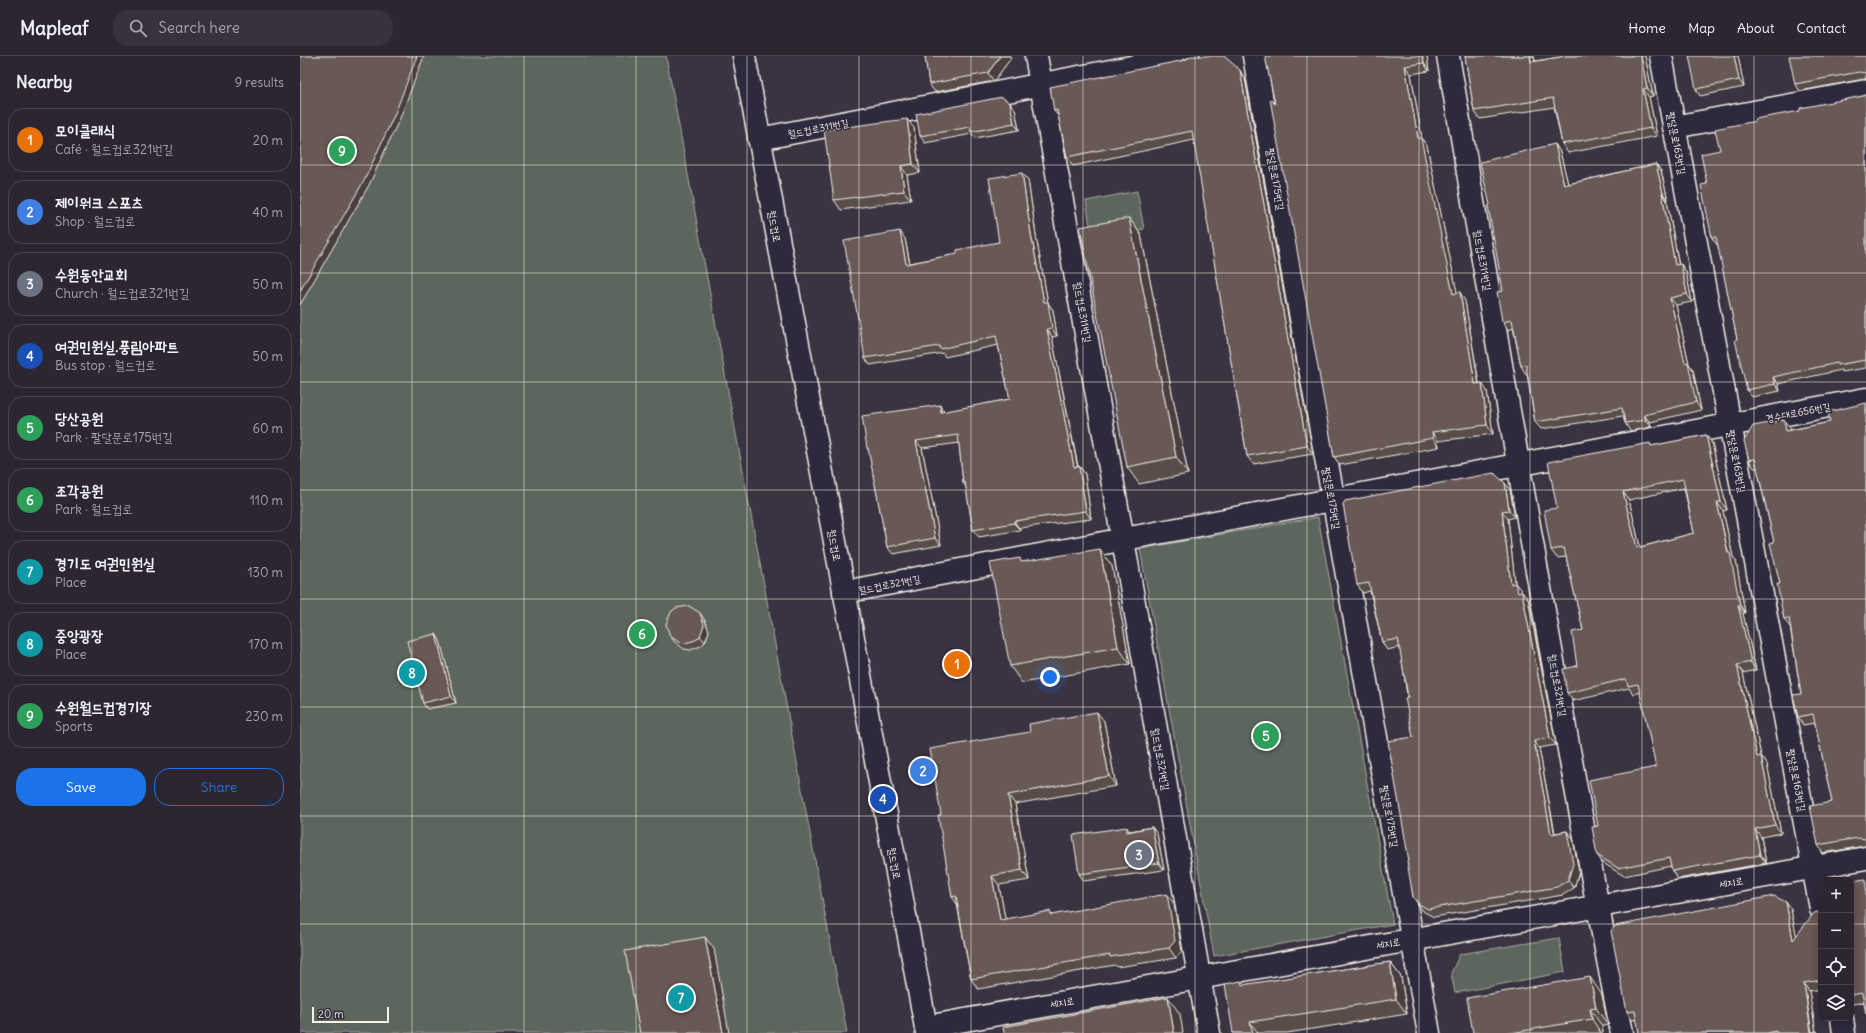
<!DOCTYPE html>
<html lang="en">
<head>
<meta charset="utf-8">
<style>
  body { margin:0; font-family:Delius,"Poor Story",sans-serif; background:#38323e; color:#f1f3f6 }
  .controls { position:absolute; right:12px; bottom:12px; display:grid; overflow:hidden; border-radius:8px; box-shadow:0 2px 10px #0003 }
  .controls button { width:36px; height:36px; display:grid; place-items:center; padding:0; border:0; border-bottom:1px solid #48434d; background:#2c2632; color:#f1f3f6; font:20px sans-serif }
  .scale { position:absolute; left:12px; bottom:10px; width:77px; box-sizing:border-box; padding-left:4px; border:2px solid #f4f1e8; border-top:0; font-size:11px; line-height:14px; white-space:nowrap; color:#f4f1e8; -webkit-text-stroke:3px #2f2a3d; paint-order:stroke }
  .you { position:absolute; left:750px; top:621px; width:14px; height:14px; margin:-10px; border:3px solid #fff; border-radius:50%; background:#1a73e8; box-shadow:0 0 0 6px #1a73e833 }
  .badge { display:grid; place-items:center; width:26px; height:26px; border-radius:50%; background:#1a73e8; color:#fff; font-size:13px; font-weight:700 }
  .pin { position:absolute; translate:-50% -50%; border:2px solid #fff; box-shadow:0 1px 4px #0006 }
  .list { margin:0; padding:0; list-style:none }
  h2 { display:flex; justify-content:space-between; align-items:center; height:52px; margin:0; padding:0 16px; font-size:17px }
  h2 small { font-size:13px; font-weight:400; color:#a6a5ac }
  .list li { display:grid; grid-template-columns:26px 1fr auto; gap:12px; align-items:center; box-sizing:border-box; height:64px; margin:0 8px 8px; padding:0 8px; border:1px solid #48434d; border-radius:16px }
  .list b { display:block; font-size:15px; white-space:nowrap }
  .list p { margin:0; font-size:13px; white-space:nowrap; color:#a6a5ac }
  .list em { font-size:13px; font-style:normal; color:#a6a5ac }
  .actions { display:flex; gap:8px; padding:12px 16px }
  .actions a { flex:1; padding:9px 0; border:1px solid #1a73e8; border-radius:16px; text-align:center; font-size:14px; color:#1a73e8 }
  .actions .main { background:#1a73e8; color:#fff }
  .icon { flex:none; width:22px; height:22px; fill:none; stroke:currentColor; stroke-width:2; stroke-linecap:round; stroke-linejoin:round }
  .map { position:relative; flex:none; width:1566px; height:977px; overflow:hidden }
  header { display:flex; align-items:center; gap:24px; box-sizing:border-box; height:56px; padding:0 20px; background:#2c2632; border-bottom:1px solid #48434d }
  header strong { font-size:19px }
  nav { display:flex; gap:22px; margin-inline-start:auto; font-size:14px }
  .search { width:280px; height:36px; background:#38323e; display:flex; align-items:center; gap:10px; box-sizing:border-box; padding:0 14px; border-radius:16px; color:#a6a5ac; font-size:15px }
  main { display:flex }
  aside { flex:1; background:#2c2632 }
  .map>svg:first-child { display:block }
  .green { fill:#5c665b; stroke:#a8aca2 }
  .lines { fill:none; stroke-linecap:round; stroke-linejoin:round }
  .street-casing { stroke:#f4f1e8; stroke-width:25 }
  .secondary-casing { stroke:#f4f1e8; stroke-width:25 }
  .street { stroke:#2f2a3d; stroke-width:22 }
  .secondary { stroke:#2f2a3d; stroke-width:22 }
  .wall { fill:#594d4a; stroke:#f4f1e8; fill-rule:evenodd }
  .shaded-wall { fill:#483e3c; stroke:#f4f1e8 }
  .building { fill:#675956; stroke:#f4f1e8; fill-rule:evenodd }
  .grid { fill:none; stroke:#f4f1e8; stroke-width:1; stroke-opacity:0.55 }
  .labels { text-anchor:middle; stroke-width:3; stroke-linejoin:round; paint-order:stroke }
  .street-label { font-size:10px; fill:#f4f1e8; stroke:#2f2a3d }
</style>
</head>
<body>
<header>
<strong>Mapleaf</strong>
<div class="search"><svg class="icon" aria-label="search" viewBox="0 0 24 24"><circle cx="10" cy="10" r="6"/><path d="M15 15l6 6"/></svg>Search here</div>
<nav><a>Home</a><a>Map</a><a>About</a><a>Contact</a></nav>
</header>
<main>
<aside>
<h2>Nearby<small>9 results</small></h2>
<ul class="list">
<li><span class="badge" style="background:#e8710a">1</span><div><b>모이클래식</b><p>Café · 월드컵로321번길</p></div><em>20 m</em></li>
<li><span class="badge" style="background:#3f7fe0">2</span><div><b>제이워크 스포츠</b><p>Shop · 월드컵로</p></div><em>40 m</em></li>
<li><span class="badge" style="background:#6b7280">3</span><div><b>수원동안교회</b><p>Church · 월드컵로321번길</p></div><em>50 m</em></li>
<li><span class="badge" style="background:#1a4fb4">4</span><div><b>여권민원실.풍림아파트</b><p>Bus stop · 월드컵로</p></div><em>50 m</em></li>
<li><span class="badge" style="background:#2e9e5b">5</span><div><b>당산공원</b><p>Park · 팔달문로175번길</p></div><em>60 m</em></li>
<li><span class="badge" style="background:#2e9e5b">6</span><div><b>조각공원</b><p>Park · 월드컵로</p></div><em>110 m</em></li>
<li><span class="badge" style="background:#0f9aa8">7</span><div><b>경기도 여권민원실</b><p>Place</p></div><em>130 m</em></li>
<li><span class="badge" style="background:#0f9aa8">8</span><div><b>중앙광장</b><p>Place</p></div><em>170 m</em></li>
<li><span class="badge" style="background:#2e9e5b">9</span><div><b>수원월드컵경기장</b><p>Sports</p></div><em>230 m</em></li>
</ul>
<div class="actions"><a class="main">Save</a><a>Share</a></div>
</aside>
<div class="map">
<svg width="1566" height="977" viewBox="0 0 1566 977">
  <rect width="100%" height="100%" fill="#3a3342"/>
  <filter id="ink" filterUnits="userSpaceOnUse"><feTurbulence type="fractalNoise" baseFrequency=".025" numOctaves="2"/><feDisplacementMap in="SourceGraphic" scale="8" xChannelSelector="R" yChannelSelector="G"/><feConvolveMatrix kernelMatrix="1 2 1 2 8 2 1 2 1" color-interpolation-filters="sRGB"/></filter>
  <g filter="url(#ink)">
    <!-- green -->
    <g class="green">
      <polygon points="0,0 366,0 547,977 0,977"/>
      <polygon points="837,135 844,173 792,182 786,145"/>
      <polygon points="1018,461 1093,868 914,900 840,493"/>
      <polygon points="1259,882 1265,916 1155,937 1151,917 1160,898"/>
    </g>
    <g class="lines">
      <defs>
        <g id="street">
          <polyline points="736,0 823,484 909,977"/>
          <polyline points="954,0 1129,977"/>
          <path d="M1148 0C1204 326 1259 652 1322 977"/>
          <polyline points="1361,0 1521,853"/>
          <polyline points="1374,71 1566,35"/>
          <polyline points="459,83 888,0"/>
          <polyline points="544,536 1566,343"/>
          <polyline points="1542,962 1544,977"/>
          <polyline points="626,971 1566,802"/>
        </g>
        <polyline id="secondary" points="444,0 627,977"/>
      </defs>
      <!-- street casing -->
      <use href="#street" class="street-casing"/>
      <!-- secondary casing -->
      <use href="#secondary" class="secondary-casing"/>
      <!-- street -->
      <use href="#street" class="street"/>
      <!-- secondary -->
      <use href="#secondary" class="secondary"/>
    </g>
    <!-- wall -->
    <g class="wall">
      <polygon points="625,0 710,0 711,2 694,25 635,36 629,28"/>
      <polygon points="1127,0 1129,15 1111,18 1122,83 1127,90 1157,237 1165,245 1179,327 1187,335 1193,378 1138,385 1139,391 1040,409 1034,401 975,48"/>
      <polygon points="1165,0 1234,0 1235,5 1266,0 1345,0 1353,40 1349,41 1357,80 1268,97 1262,88 1254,51 1180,63 1174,55"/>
      <polygon points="1438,0 1444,31 1400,40 1396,33"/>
      <polygon points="1566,0 1566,23 1564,23 1500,35 1495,28"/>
      <polygon points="890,1 945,23 1013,398 953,408 947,400 894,84 773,110 767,101 759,61 754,55"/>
      <polygon points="1566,39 1566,312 1542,316 1541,314 1478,328 1480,335 1452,341 1447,334 1437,283 1418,188 1417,189 1412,182 1407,128 1420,94 1500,55 1563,40"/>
      <polygon points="715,53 719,74 675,82 672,78 625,87 620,80"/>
      <polygon points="614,72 620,117 607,119 611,144 541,154 534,144"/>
      <polygon points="1255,88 1260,96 1268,128 1356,108 1361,115 1368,144 1367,145 1379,209 1386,216 1392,246 1376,249 1389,308 1393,314 1401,354 1350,366 1351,371 1330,375 1325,367 1323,360 1241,373 1235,366 1227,318 1226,318 1221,310 1213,272 1208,274 1203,266 1203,235"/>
      <polygon points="722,117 728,124 737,186 748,247 753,254 757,280 752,281 778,410 779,410 785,418 791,463 719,472 720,474 679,481 673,474 666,431 663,427 659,387 622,392 641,489 593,498 587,491 569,395 567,392 640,349 644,356 710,343 698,289 645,301 643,297 570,309 565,302 605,183 610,207 657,198 699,186"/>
      <polygon points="829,162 841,179 888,418 839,428 827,411"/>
      <polygon points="1566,347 1566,790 1564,790 1523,797 1518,789 1532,746 1515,667 1503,669 1498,661 1501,638 1490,571 1484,563 1480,528 1474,486 1457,412 1454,412 1449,404 1490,372 1490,374 1530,366"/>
      <path d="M1406 379 1412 387 1427 454 1423 455 1433 501 1436 505 1445 557 1443 558 1456 614 1443 617 1461 700 1467 708 1481 777 1461 781 1466 807 1378 823 1372 815 1371 810 1324 820 1303 807 1297 799 1298 770 1356 711 1340 636 1333 638 1329 632 1273 645 1267 637 1277 610 1283 574 1266 501 1257 502 1251 494 1257 452 1352 390ZM1384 432 1394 477 1340 491 1329 444Z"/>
      <polygon points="1210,434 1215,461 1208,463 1215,527 1221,536 1228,543 1256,689 1239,692 1255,777 1267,775 1273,783 1279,816 1274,832 1263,839 1134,861 1124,856 1113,841 1109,805 1113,681 1100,591 1087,594 1082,586 1070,535 1063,537 1057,529"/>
      <polygon points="723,506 812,510 830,608 722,627 710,610"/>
      <polygon points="404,563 409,575 405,586 401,590 390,594 384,593 375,586 370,580"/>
      <polygon points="136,578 140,585 156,647 127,653 123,647"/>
      <polygon points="804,665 816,730 715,748 729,824 699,829 705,863 874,848 882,895 876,902 817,911 815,909 678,933 671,923 657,848 652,841 641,759"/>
      <polygon points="827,771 829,775 852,771 857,778 864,814 784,825 779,818"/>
      <polygon points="1551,825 1564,946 1553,948 1551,945"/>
      <polygon points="1486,846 1491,854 1496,880 1521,855 1521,933 1509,935 1516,976 1517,975 1518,977 1339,977 1337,963 1332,964 1327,956"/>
      <polygon points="1090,906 1101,921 1107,958 987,977 933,977 944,929"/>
      <polygon points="1302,939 1308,969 1302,970 1303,977 1173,977"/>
    </g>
    <!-- shaded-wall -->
    <g class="shaded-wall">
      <polygon points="117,0 124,0 100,62 69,129 0,249 0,235"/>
      <polygon points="700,0 710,0 711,2 694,25 688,17"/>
      <polygon points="1122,0 1127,0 1129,15 1124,7"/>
      <polygon points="1230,0 1234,0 1236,14 1231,6"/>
      <polygon points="1341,0 1345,0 1353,40 1347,32"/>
      <polygon points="1434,0 1438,0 1444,31 1439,24"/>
      <polygon points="1105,10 1111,18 1122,83 1127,90 1159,246 1153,238 1118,82"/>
      <polygon points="940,14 945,23 1013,398 1007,390"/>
      <polygon points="1343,33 1349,41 1357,80 1351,72"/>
      <polygon points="710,47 715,53 719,74 714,67"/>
      <polygon points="607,63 614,72 620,117 613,108"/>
      <polygon points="1255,88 1260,96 1270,136 1264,129"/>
      <polygon points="1356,108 1361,115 1368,144 1363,137"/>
      <polygon points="601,110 607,119 611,144 604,135"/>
      <polygon points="722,117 728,124 737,186 748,247 753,254 757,280 752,272 744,246 731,178"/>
      <polygon points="1362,137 1367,145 1380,217 1375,209"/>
      <polygon points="829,162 841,179 888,418 876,401"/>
      <polygon points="600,175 605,183 611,215 606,208"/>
      <polygon points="1381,208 1386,216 1392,246 1387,238"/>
      <polygon points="1160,236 1165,245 1180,336 1175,328"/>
      <polygon points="1370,242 1376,249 1389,308 1393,314 1401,354 1396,346 1385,307"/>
      <polygon points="747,273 752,281 779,418 774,411"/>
      <polygon points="1473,321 1478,328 1480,335 1475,328"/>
      <polygon points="1182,327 1187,335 1193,378 1187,369"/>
      <polygon points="640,349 645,357 641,356"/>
      <polygon points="1344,359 1350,366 1351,371 1346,364"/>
      <polygon points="1484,364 1490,372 1492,383 1486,375"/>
      <polygon points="1132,376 1138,385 1139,391 1133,382"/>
      <polygon points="1406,379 1412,387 1427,454 1421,446"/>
      <polygon points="616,385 622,392 641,489 635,482"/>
      <polygon points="779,410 785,418 791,463 786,455"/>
      <polygon points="1205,427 1210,434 1215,461 1209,454"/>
      <polygon points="1323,436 1329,444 1342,500 1337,492"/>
      <polygon points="1417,446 1423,455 1433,501 1436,505 1445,557 1440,549"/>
      <polygon points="1202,455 1208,463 1215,527 1221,534 1223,544 1211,528"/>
      <polygon points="714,465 719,472 720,474 714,467"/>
      <polygon points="800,493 812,510 830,608 818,591"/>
      <polygon points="1222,536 1228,543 1256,689 1250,682"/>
      <polygon points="1438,549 1443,558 1456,614 1451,606"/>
      <polygon points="400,557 404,563 409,575 405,586 400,580"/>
      <polygon points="136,578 140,585 156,647 151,640"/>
      <polygon points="1437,609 1443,617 1463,709 1457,701"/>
      <polygon points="797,656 804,665 816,730 809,720"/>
      <polygon points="1234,685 1239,692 1256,786 1251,778"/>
      <polygon points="1461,700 1467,708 1481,777 1475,769"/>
      <polygon points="708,739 715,748 729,824 722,814"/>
      <polygon points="852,771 857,778 864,814 859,807"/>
      <polygon points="1455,773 1461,781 1466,807 1460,799"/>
      <polygon points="1267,775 1273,783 1279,816 1274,832 1268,824"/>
      <polygon points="692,820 699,829 707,873 700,864"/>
      <polygon points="867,838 874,848 882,895 876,902 869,892"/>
      <polygon points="1486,846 1491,854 1499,892 1493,884"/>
      <polygon points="405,881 414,893 429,977 423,977"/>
      <polygon points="1090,906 1101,921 1107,958 1096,943"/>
      <polygon points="1290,921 1302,939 1308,969 1296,952"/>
      <polygon points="1504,927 1509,935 1516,977 1512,977"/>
      <polygon points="868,941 880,958 883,977 874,977"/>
      <polygon points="1290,953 1302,970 1303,977 1301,977 1292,963"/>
      <polygon points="950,966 958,977 953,977"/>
    </g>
    <!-- building -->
    <g class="building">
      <polygon points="0,0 117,0 96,55 65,123 0,235"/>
      <polygon points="625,0 700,0 688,17 629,28"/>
      <polygon points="891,0 924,0 940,14 1007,390 947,400 892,75 767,101 757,54 754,55 750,31 885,4 890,1"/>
      <polygon points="965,0 1122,0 1124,7 1105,10 1118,82 1121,82 1153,238 1160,236 1175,328 1182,327 1187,369 1132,376 1133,382 1034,401 970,43 975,48"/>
      <polygon points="1165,0 1230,0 1231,6 1266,0 1341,0 1347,32 1343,33 1351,72 1262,88 1253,42 1174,55"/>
      <polygon points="1389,0 1434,0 1439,24 1396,33"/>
      <polygon points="1489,0 1566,0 1566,17 1559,16 1495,28"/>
      <polygon points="1566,39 1566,304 1537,309 1537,307 1473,321 1475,328 1447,334 1435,284 1437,283 1416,181 1412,182 1401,129 1407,128 1401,98 1420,94 1415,73 1456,65 1455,63 1500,55 1500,52 1563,40"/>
      <polygon points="702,41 710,47 714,67 671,76 670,71 620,80 616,58"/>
      <polygon points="607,63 613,108 601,110 604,135 534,144 524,74"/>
      <polygon points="1255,88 1264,129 1356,108 1363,137 1362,137 1375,209 1381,208 1387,238 1370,242 1385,307 1388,306 1396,346 1344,359 1346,364 1325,367 1322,352 1235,366 1226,309 1221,310 1212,264 1203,266 1202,265 1197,236 1203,235 1188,150 1190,149 1180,106"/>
      <polygon points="722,117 731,178 744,246 748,246 752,272 747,273 774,411 779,410 786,455 714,465 714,467 673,474 665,426 663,427 658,379 616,385 635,482 587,491 568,392 567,392 562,360 640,349 641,356 710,343 696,280 640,293 639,290 565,302 544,185 600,175 606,208 657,198 657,194 699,186 689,122"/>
      <polygon points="829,162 876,401 827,411 780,171"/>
      <polygon points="1566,347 1566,783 1558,782 1518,789 1510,750 1532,746 1513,658 1498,661 1493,639 1501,638 1489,562 1484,563 1477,528 1480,528 1470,487 1474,486 1455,403 1449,404 1444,385 1453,370 1484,364 1486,375 1530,366 1528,356"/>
      <path d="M1406 379 1421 446H1417L1428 497H1430L1440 549H1438L1451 606 1437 609 1457 701 1461 700 1475 769 1455 773 1460 799 1372 815 1369 802 1318 812 1297 799 1292 771 1298 770 1289 724 1356 711 1338 628 1328 630 1326 623 1267 637 1263 613 1277 610 1272 576 1283 574 1264 492 1251 494 1244 454 1257 452 1248 406 1350 387 1351 390ZM1383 423 1394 477 1337 492 1323 436Z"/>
      <polygon points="1194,417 1205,427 1209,454 1202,455 1211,528 1215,527 1218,537 1222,536 1250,682 1234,685 1251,778 1267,775 1273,808 1268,824 1257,831 1128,853 1119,848 1113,841 1107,805 1109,805 1088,685 1113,681 1105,642 1108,641 1098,583 1082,586 1069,527 1057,529 1043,448 1045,445"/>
      <polygon points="800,493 818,591 710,610 690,507 720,502 721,506"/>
      <polygon points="389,550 400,557 404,569 400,580 396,584 385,587 379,586 370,580 366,568 371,556 376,552"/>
      <polygon points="136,578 151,640 123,647 107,585"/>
      <polygon points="797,656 809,720 708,739 722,814 692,820 700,864 750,855 751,859 867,838 875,885 869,892 810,901 810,899 671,923 656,840 652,841 638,759 641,759 630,693 730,676 729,668"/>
      <polygon points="827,771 827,776 852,771 859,807 779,818 773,779"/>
      <polygon points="1566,823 1566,958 1562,937 1551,939 1551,825"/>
      <polygon points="1474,840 1486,846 1493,884 1514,857 1521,855 1521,924 1504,927 1511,976 1517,975 1518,977 1477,977 1476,975 1467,977 1339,977 1335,955 1327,956 1311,875 1315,870"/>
      <polygon points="405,881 423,977 340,977 325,895"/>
      <polygon points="1090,906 1096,943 950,966 953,977 933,977 925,928 941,925 942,929"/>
      <polygon points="1290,921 1296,952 1290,953 1292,963 1211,977 1173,977 1167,942"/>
      <polygon points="868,941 874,977 704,977 703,971"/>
    </g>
  </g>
  <!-- grid -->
  <path class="grid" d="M112 0V977M224 0V977M336 0V977M447 0V977M559 0V977M671 0V977M783 0V977M895 0V977M1007 0V977M1119 0V977M1230 0V977M1342 0V977M1454 0V977M0 109H1566M0 217H1566M0 326H1566M0 434H1566M0 543H1566M0 651H1566M0 760H1566M0 868H1521M1551 868H1566"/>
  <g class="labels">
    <!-- street labels -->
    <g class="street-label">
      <text transform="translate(518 72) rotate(-11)" y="4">월드컵로311번길</text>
      <text transform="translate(1377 87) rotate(79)" y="4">팔달문로163번길</text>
      <text transform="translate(976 123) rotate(80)" y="4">팔달문로175번길</text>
      <text transform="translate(475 170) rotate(79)" y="4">월드컵로</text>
      <text transform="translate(1183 204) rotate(80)" y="4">월드컵로311번길</text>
      <text transform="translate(783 256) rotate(80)" y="4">월드컵로311번길</text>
      <text transform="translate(1498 356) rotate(-11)" y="4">경수대로656번길</text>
      <text transform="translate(1437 405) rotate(79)" y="4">팔달문로163번길</text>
      <text transform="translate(1032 442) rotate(80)" y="4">팔달문로175번길</text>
      <text transform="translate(535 489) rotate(79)" y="4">월드컵로</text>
      <text transform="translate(589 528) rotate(-11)" y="4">월드컵로321번길</text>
      <text transform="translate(1258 629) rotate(80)" y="4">월드컵로321번길</text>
      <text transform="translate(861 703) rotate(80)" y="4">월드컵로321번길</text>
      <text transform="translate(1497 724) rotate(79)" y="4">팔달문로163번길</text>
      <text transform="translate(1090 760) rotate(80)" y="4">팔달문로175번길</text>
      <text transform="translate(595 807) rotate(79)" y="4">월드컵로</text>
      <text transform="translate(1431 826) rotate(-10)" y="4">세지로</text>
      <text transform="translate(1088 887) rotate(-10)" y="4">세지로</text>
      <text transform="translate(762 946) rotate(-10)" y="4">세지로</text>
    </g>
  </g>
</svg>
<div class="controls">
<button>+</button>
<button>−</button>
<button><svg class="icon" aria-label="locate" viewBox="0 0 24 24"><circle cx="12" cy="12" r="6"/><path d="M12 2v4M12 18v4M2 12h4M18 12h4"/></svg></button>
<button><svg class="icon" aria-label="layers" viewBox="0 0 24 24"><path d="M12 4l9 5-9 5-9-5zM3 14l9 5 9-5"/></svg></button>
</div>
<div class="scale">20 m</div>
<div class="you"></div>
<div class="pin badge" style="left:657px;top:608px;background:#e8710a">1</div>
<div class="pin badge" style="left:623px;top:715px;background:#3f7fe0">2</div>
<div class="pin badge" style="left:839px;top:799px;background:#6b7280">3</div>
<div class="pin badge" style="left:583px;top:743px;background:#1a4fb4">4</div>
<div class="pin badge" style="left:966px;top:680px;background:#2e9e5b">5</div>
<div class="pin badge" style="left:342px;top:578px;background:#2e9e5b">6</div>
<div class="pin badge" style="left:381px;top:942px;background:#0f9aa8">7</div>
<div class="pin badge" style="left:112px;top:617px;background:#0f9aa8">8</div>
<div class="pin badge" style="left:42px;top:95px;background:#2e9e5b">9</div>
</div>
</main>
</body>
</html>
